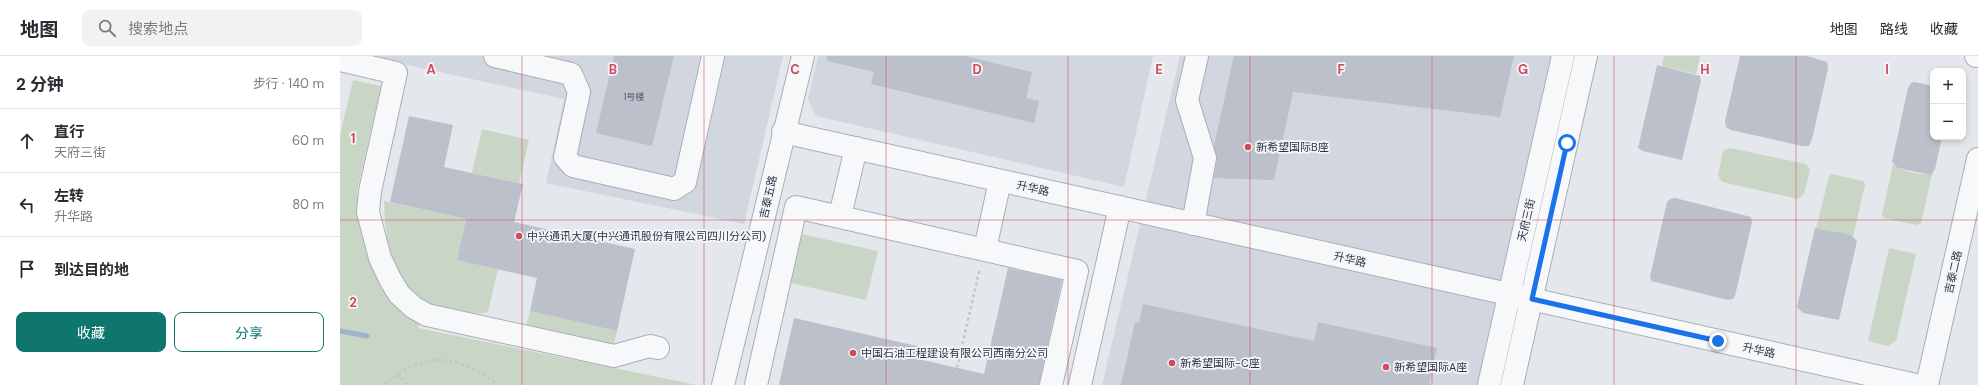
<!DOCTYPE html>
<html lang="zh">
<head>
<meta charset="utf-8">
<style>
  body { margin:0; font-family:"DM Sans","Noto Sans SC",sans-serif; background:#f2f2f3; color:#2b2b33 }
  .controls { position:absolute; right:12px; top:12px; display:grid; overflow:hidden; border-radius:8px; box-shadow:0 2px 6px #0003 }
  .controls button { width:36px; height:36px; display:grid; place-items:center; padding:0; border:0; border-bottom:1px solid #e1e1e2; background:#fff; color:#2b2b33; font:20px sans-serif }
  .stop { position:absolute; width:12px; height:12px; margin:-9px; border:3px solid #1a73e8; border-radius:50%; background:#fff }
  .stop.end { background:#1a73e8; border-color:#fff; box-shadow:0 1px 4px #0008 }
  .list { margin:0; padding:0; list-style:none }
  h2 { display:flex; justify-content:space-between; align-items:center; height:52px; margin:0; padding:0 16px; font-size:17px }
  h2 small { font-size:13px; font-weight:400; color:#7c7c81 }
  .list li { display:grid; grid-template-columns:26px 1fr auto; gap:12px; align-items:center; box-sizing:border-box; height:64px; padding:0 16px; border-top:1px solid #e1e1e2 }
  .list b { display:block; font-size:15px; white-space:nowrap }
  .list p { margin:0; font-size:13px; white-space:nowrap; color:#7c7c81 }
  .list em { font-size:13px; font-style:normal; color:#7c7c81 }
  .actions { display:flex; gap:8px; padding:12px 16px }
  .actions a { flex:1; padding:9px 0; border:1px solid #0f766e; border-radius:8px; text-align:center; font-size:14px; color:#0f766e }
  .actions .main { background:#0f766e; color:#fff }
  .icon { flex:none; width:22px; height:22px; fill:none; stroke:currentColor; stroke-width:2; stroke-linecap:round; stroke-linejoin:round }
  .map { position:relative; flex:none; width:1638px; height:329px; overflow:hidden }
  header { display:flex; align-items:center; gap:24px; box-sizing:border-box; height:56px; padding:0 20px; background:#fff; border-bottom:1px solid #e1e1e2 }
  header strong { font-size:19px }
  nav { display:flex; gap:22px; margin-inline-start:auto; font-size:14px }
  .search { width:280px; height:36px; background:#f2f2f3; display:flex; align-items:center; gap:10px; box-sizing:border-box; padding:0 14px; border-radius:8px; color:#7c7c81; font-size:15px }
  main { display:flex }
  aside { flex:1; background:#fff }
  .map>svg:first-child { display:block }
  .built { fill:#d2d6de }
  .green { fill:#c9d6c5 }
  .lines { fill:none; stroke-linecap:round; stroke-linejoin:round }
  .stream { stroke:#9fb4cc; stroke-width:5 }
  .building { fill:#bbc0ca }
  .minor-casing { stroke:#a9aeb7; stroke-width:24 }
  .path { stroke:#c2c5cb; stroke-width:2.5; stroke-dasharray:3 3; stroke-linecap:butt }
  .minor { stroke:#f7f8fa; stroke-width:22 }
  .route { stroke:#1a73e8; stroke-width:5 }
  .grid { fill:none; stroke:#d1495b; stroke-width:1; stroke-opacity:0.55 }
  .poi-dot { fill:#d1495b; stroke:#f4f6f9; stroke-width:1.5 }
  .labels { text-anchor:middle; stroke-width:3.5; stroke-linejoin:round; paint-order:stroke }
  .number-label { font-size:9px; fill:#4f5766 }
  .poi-label { font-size:11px; fill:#2b3445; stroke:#f4f6f9; text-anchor:start }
  .street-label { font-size:11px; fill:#2b3445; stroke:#f4f6f9 }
  .grid-label { font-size:13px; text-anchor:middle; font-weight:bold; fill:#d1495b; stroke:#f4f6f9; stroke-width:3.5; stroke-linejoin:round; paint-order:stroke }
</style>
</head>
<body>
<header>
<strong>地图</strong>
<div class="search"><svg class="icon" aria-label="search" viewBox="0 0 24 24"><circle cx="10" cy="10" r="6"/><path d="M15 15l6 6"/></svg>搜索地点</div>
<nav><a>地图</a><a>路线</a><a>收藏</a></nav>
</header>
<main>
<aside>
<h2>2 分钟<small>步行 · 140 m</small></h2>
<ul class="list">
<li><svg class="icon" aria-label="ahead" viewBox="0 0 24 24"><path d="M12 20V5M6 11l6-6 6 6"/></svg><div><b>直行</b><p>天府三街</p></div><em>60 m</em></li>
<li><svg class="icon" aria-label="left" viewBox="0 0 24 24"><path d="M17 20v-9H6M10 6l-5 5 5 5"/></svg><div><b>左转</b><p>升华路</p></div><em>80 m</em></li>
<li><svg class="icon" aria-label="arrive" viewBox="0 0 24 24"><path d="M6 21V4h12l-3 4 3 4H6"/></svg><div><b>到达目的地</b></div></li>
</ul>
<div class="actions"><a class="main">收藏</a><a>分享</a></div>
</aside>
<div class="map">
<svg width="1638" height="329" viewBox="0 0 1638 329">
  <rect width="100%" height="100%" fill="#e4e7ec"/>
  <!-- built -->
  <g class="built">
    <polygon points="26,0 443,0 404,168 206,127 224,43"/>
    <polygon points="478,0 813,0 784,131 476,60 468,43"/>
    <polygon points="840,0 1211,0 1137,329 762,329"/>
  </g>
  <!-- green -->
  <g class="green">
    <polygon points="1324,0 1360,0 1356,18 1322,10"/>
    <polygon points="13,24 41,30 17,135 19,163 80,264 78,272 357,329 0,329 0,79"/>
    <polygon points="142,73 189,84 179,127 132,117"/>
    <polygon points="1390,92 1466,108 1470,114 1464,138 1458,143 1382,126 1378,119 1383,95"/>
    <path d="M1553 108C1560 115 1583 120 1592 118L1581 167 1577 169 1544 162 1542 159Z"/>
    <polygon points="1492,118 1523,125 1525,129 1513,181 1482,173 1476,173 1489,120"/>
    <path d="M44 145 126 163 117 204 158 213 148 256C136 260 125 256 112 253 106 251 98 251 91 248 52 232 45 182 44 145Z"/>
    <polygon points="457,177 538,195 526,244 446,226"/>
    <polygon points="1549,192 1576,198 1556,285 1548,290 1528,285"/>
    <polygon points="190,255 277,275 274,288 268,291 186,270"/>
  </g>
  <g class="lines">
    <!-- stream -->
    <polyline class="stream" points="0,275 27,280"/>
  </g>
  <!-- building -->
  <g class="building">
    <polygon points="274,0 334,0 312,90 256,77"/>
    <polygon points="487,0 625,0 692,16 686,42 699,45 694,67 531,28 534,16 487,5"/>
    <polygon points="894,0 1174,0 1160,61 953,36 934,124 874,122 877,104 874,90"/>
    <polygon points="1400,0 1467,0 1487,6 1488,13 1472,83 1469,90 1462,90 1391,74 1386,71 1385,65"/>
    <polygon points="1317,9 1360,20 1361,25 1342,104 1303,95 1298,92"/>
    <polygon points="1574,26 1593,30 1593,81 1602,81 1595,113 1591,119 1558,112 1552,106 1568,32 1571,27"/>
    <polygon points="69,60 113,69 104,111 183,128 174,166 295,193 277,275 190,255 197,222 117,204 126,163 50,146"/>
    <polygon points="1335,142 1411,161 1412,166 1395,240 1393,243 1388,244 1311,225 1310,221 1327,146 1330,143"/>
    <polygon points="1475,172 1511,179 1517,185 1499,264 1463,257 1457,251"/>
    <polygon points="668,212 722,224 699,329 439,329 454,262 581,291 578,303 644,318"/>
    <polygon points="803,248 974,285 978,266 1097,292 1089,329 781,329 795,266 799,267"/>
  </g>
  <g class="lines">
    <defs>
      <g id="minor">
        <polyline points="155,0 231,18 239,36 225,101 233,110 334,133 345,126 373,0"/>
        <polyline points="1636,0 1638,0"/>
        <polyline points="0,4 56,17 30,135 28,156 40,202 50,223 59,238 73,251 87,259 274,300 310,290 318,292"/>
        <polyline points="443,76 1576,329"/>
        <polyline points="500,160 516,92"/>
        <polyline points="853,168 865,102 847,44 857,0"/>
        <polyline points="645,193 660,125"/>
        <polyline points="383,329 463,0"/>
        <polyline points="416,329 456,151 737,215 711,329"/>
        <polyline points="740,329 780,151"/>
        <polyline points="1149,329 1223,0"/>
        <polyline points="1172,329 1246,0"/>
        <polyline points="1587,329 1638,103"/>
      </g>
    </defs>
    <!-- minor casing -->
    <use href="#minor" class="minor-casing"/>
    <!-- path -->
    <g class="path">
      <polyline points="57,318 68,329"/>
      <path d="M44 329C87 293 115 298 159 329"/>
      <polyline points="613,329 640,212"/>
    </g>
    <!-- minor -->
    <use href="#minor" class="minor"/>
  </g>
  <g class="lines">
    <!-- route -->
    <polyline class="route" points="1227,87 1192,243 1378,285"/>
  </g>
  <!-- grid -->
  <path class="grid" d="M182 0V329M364 0V329M546 0V329M728 0V329M910 0V329M1092 0V329M1274 0V329M1456 0V329M0 164H1638"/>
  <!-- markers -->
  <g class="poi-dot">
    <circle cx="908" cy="91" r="4"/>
    <circle cx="179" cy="180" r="4"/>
    <circle cx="513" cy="297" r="4"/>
    <circle cx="832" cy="307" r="4"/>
    <circle cx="1046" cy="311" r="4"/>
  </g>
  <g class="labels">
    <!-- number labels -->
    <g class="number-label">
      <text x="294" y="44">1号楼</text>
    </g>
    <!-- poi labels -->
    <g class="poi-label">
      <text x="916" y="95">新希望国际B座</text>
      <text x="187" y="184">中兴通讯大厦(中兴通讯股份有限公司四川分公司)</text>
      <text x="521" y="301">中国石油工程建设有限公司西南分公司</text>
      <text x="840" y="311">新希望国际-C座</text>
      <text x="1054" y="315">新希望国际A座</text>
    </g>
    <!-- street labels -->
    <g class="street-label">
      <text transform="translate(693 132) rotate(13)" y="4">升华路</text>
      <text transform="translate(428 141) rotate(-77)" y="4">吉泰五路</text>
      <text transform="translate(1186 164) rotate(-77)" y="4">天府三街</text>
      <text transform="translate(1010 203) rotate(13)" y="4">升华路</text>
      <text transform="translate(1613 216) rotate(-77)" y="4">吉泰二路</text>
      <text transform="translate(1419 294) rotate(13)" y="4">升华路</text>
    </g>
  </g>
  <g class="grid-label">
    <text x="91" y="18">A</text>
    <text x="273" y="18">B</text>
    <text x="455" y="18">C</text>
    <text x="637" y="18">D</text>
    <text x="819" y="18">E</text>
    <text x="1001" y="18">F</text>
    <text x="1183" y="18">G</text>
    <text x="1365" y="18">H</text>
    <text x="1547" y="18">I</text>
    <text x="13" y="87">1</text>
    <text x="13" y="251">2</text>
  </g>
</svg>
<div class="controls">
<button>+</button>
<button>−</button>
</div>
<div class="stop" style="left:1227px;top:87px"></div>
<div class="stop end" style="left:1378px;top:285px"></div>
</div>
</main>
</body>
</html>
